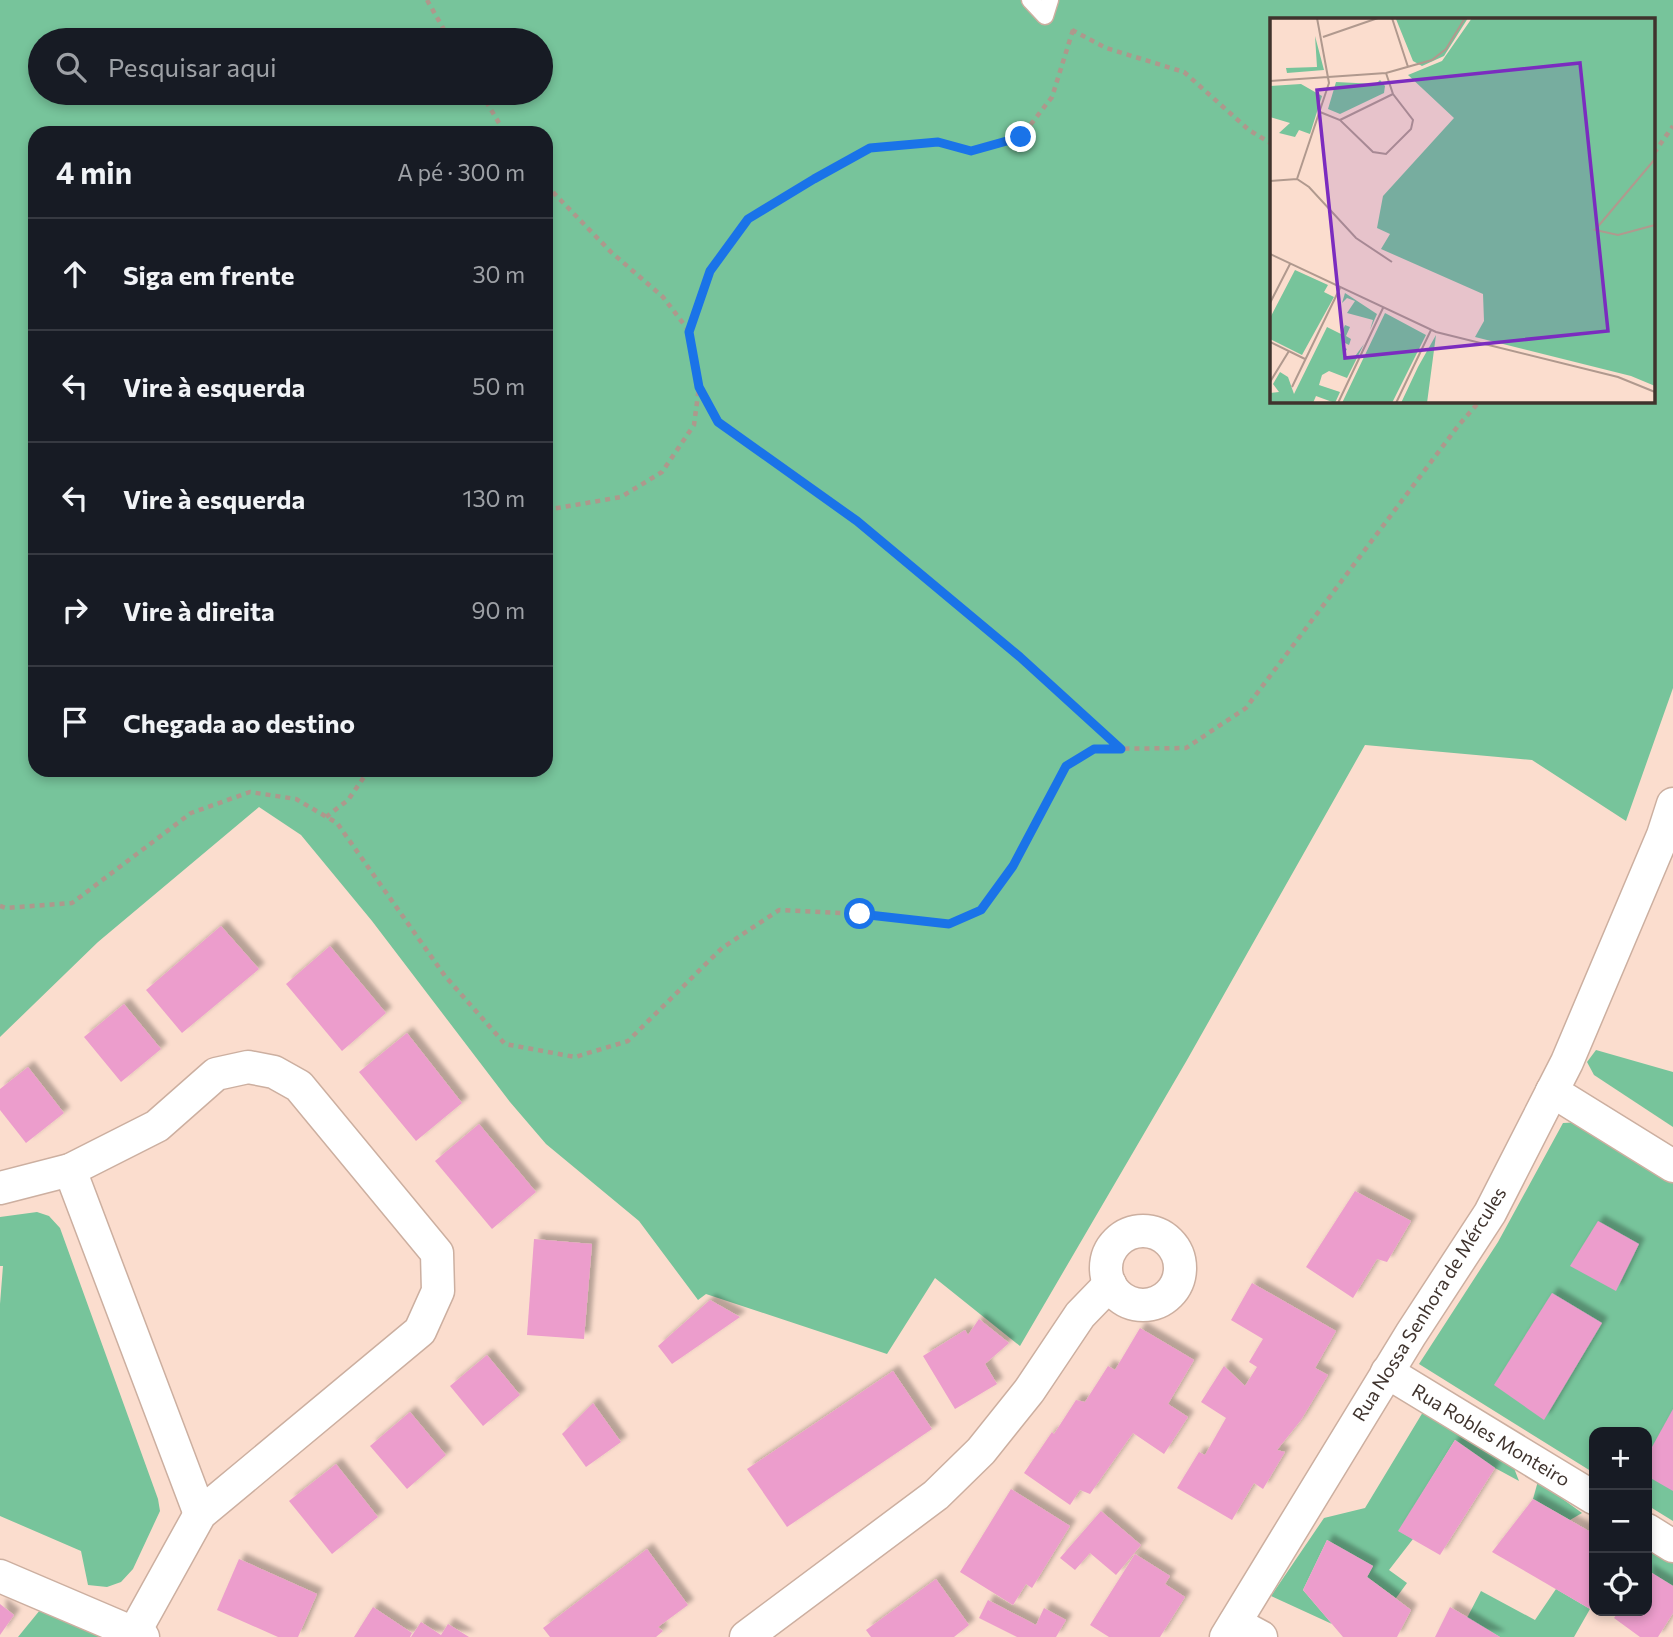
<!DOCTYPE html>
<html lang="pt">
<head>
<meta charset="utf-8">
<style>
  body { margin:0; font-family:Commissioner,sans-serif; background:#242831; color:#f1f3f6 }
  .controls { position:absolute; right:21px; bottom:21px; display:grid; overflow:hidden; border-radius:14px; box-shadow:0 4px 10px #0003 }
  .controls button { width:63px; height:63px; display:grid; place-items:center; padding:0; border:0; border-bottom:2px solid #363941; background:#171b24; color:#f1f3f6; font:35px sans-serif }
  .stop { position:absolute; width:21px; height:21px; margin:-16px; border:5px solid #1a73e8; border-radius:50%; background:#fff }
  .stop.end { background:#1a73e8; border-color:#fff; box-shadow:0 2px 7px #0008 }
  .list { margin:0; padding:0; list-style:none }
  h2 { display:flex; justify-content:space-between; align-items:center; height:91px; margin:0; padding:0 28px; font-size:30px }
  h2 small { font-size:23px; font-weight:400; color:#9ea1a6 }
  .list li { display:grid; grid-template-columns:46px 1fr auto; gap:21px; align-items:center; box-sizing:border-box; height:112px; padding:0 28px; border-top:2px solid #363941 }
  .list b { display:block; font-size:26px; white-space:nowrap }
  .list em { font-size:23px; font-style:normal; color:#9ea1a6 }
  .icon { flex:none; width:38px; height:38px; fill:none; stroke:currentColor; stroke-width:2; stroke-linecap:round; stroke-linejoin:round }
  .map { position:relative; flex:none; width:1673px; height:1637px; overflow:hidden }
  .search { position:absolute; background:#171b24; box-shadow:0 4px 10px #0003; left:28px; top:28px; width:525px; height:77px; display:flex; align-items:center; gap:18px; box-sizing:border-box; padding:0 24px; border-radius:38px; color:#9ea1a6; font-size:26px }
  .panel { position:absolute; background:#171b24; box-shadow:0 4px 10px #0003; left:28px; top:126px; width:525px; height:651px; border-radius:21px }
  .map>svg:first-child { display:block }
  .green { fill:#77c49b; fill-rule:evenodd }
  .building { fill:#ec9dcc; filter:url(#shadow) }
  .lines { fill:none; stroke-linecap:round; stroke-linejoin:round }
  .lane-casing { stroke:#ccafa0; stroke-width:19 }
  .street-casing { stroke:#ccafa0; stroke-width:35 }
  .path { stroke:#ae988c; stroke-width:4.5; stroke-dasharray:5 5; stroke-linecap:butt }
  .lane { stroke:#fff; stroke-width:16 }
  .street { stroke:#fff; stroke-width:32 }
  .route { stroke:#1a73e8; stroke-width:9 }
  .labels { text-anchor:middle; stroke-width:6; stroke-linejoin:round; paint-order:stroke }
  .street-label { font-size:19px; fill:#3f332d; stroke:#fff }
  .inset-road { fill:none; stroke:#b0998e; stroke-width:2 }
  .view { fill:#7b2cbf; fill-opacity:0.15; stroke:#7b2cbf; stroke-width:3.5 }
  .inset-edge { fill:none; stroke:#3f332d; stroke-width:3.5 }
</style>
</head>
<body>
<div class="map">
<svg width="1673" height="1637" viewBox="0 0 1673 1637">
  <defs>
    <filter id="shadow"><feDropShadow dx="6" dy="-6" stdDeviation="2" flood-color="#0004"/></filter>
  </defs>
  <rect width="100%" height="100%" fill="#fbddce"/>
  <!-- green -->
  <g class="green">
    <path d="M0 0H1673V688L1626 821 1532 760 1365 745 1187 1060 1020 1346 935 1278 887 1354 706 1294 698 1300 639 1221 546 1144 510 1102 372 921 301 835 259 807 98 942 0 1037ZM1272 19H1654V401H1272ZM40 40H541V93H40ZM35 133H546V770H35Z"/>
    <polygon points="1596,1050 1673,1072 1673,1127 1594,1075 1587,1062"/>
    <polygon points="1582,1122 1673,1180 1673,1521 1647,1505 1647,1432 1594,1432 1594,1473 1419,1364 1498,1242 1563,1123"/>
    <polygon points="37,1212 49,1216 60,1228 158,1499 160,1511 133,1569 121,1582 107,1587 88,1585 81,1551 0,1516 0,1304 3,1266 0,1266 0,1217"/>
    <polygon points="1423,1412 1512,1463 1519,1481 1495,1468 1455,1440 1399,1531 1413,1539 1389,1570 1407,1583 1396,1598 1367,1577 1373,1566 1327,1540 1303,1590 1332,1624 1271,1596 1324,1518 1365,1508"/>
    <polygon points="1538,1481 1582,1513 1570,1520 1533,1499"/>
    <polygon points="1647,1547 1673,1563 1673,1586 1647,1570"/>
    <polygon points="1556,1589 1590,1609 1574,1637 1500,1637 1467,1618 1481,1591 1535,1620"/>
    <polygon points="40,1610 101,1637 18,1637"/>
  </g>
  <!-- building -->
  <g class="building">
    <polygon points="221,926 259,969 182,1033 146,990"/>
    <polygon points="330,946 386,1013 342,1051 286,984"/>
    <polygon points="124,1004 161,1049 121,1082 84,1037"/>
    <polygon points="407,1033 462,1103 416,1141 359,1072"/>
    <polygon points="28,1067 64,1113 26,1143 0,1110 0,1089"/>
    <polygon points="479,1124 536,1192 492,1229 435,1161"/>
    <polygon points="1355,1191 1411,1221 1387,1262 1377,1259 1353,1298 1306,1267"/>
    <polygon points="1598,1221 1639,1244 1616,1291 1570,1266"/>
    <polygon points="534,1239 592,1244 584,1339 527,1335"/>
    <polygon points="1252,1283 1336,1331 1315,1368 1328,1375 1301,1420 1277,1450 1285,1452 1263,1489 1254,1483 1232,1520 1177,1488 1199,1452 1205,1455 1226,1418 1201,1402 1224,1366 1245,1386 1257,1367 1249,1362 1263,1339 1231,1320"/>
    <polygon points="1552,1293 1602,1323 1544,1420 1494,1385"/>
    <polygon points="710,1300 740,1317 672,1364 658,1346"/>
    <polygon points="979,1319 1009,1343 985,1364 997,1384 955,1409 923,1356 965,1330 968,1335"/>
    <polygon points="1140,1328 1194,1360 1168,1404 1188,1417 1164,1454 1133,1433 1090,1494 1080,1490 1070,1505 1024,1473 1052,1432 1054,1434 1076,1400 1085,1402 1108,1366 1115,1370"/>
    <polygon points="487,1355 520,1395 483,1426 450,1386"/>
    <polygon points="893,1371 932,1429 787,1527 747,1469"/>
    <polygon points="593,1403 621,1442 586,1467 562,1434"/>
    <polygon points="1673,1409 1673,1491 1647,1476 1647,1456"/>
    <polygon points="410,1412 446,1455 407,1489 370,1446"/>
    <polygon points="1455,1440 1495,1468 1440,1555 1398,1531"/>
    <polygon points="336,1464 378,1517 332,1554 289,1501"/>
    <polygon points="1011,1489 1070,1526 1032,1588 1026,1584 1013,1605 960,1572"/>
    <polygon points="1533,1499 1594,1534 1594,1603 1590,1609 1492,1552"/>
    <polygon points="1101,1511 1141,1545 1116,1575 1090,1553 1075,1570 1060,1558"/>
    <polygon points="1327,1540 1373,1566 1367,1577 1411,1610 1397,1637 1343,1637 1303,1590"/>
    <polygon points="647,1549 688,1605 658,1627 663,1631 656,1637 550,1637 543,1628"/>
    <polygon points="1135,1554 1170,1576 1165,1584 1185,1597 1160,1637 1109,1637 1090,1625"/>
    <polygon points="239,1559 317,1594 298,1637 278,1637 217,1610"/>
    <polygon points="1647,1570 1673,1586 1673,1613 1658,1637 1640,1637 1614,1618 1619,1611 1647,1611"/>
    <polygon points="936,1579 969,1625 954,1637 871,1637 866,1630"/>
    <polygon points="988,1600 1036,1625 1044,1608 1066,1620 1056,1637 1017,1637 979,1618"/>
    <polygon points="0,1604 14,1615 0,1635"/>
    <polygon points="373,1607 412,1633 410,1637 354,1637"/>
    <polygon points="1450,1607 1467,1617 1500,1637 1435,1637"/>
    <polygon points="421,1622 441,1635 448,1624 469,1637 411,1637"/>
  </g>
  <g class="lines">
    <defs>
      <polyline id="lane" points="1030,0 1045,16 1050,0"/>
      <g id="street">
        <polyline points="1552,1091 1673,1166"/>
        <polyline points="70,1170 200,1514"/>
        <polyline points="0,1188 70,1170 157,1126 216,1074 248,1067 274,1072 299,1086 437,1253 438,1291 420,1331 200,1514 134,1633"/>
        <circle cx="1143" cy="1268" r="37"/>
        <polyline points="1387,1372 1594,1498"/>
        <polyline points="1647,1530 1673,1546"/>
        <polyline points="0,1576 143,1637"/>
        <polyline points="1235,1623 1261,1637"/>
        <polyline points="746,1637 936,1495 981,1451 1029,1391 1080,1315 1110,1284"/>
        <polyline points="1226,1637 1411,1334 1490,1213 1567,1062 1663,835 1673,804"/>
      </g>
    </defs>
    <!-- lane casing -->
    <use href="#lane" class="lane-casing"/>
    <!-- street casing -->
    <use href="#street" class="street-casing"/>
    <!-- path -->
    <g class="path">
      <polyline points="427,0 450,40"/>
      <polyline points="1072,30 1106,48 1184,72 1249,130 1272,144"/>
      <polyline points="1073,30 1052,97 1021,137 971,151 938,142 870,148 814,179 748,219 710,271 689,332 699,387 718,422 857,521 1020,657 1121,749"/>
      <polyline points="481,93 505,133"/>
      <polyline points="1654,153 1673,126"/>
      <polyline points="546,185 611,252 663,297 689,331"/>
      <polyline points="546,510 621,497 662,472 694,425 699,387"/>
      <polyline points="326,817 348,800 369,770"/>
      <polyline points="0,906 6,908 72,903 191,813 250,792 296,799 337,823 445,976 505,1044 575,1057 628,1041 722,948 779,910 860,914 949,924 981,910 1013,866 1066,766 1094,749 1186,748 1246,708 1458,426 1480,401"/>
    </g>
    <!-- lane -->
    <use href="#lane" class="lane"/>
    <!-- street -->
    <use href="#street" class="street"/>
  </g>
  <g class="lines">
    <!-- route -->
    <polyline class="route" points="860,914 949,924 981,910 1013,866 1066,766 1094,749 1121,749 1020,657 857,521 718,422 699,387 689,332 710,271 748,219 814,179 870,148 938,142 971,151 1021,137"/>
  </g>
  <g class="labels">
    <!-- street labels -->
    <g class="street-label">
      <text transform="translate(1429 1304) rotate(-58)" y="7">Rua Nossa Senhora de Mércules</text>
      <text transform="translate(1491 1435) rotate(31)" y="7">Rua Robles Monteiro</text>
    </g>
  </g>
  <!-- overview -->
  <g transform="translate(1270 18)">
    <rect width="385" height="385" fill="#fbddce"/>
    <path d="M198 0 174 38 152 48 143 43 126 1ZM202 0H385V368L361 358 205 319 214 303 213 276 111 231 120 216 107 210 113 178 184 100 138 57 172 43ZM45 18 54 52 17 55 16 50 47 49ZM110 62 115 68 114 75 70 96 58 91 66 64 106 66ZM31 66 52 78 40 116 29 112 25 119 9 115 20 105 0 99V68ZM25 252 58 267 54 274 64 279 32 337 0 321V300ZM75 275 107 296 100 312 103 302 77 295 85 283 77 280 72 285ZM115 295 156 317 122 385H72ZM75 307 80 309 76 318 81 321 79 327 73 324 72 328 77 331 74 337 83 341 94 326 77 360 59 353 52 357 49 367 70 374 65 385 46 378 43 385H0V375L9 374 3 366 10 354 18 359 24 376 57 309 71 316ZM166 317 157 385H131L148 349Z" fill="#77c49b"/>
    <path class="inset-road" d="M122 0 138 49M53 19 108 0M0 63 116 55 162 42 176 31 195 0M50 94 70 102 103 134 116 136 141 111 143 102 123 76 116 55M70 102 123 76M385 141 325 212 348 217 385 207M27 161 59 65 47 0M0 163 27 161 39 169 86 220 122 244M0 236 166 314 348 359 385 374M0 285 20 246M0 324 35 341M0 364 19 333M22 369 70 270M68 385 113 290M126 385 161 312"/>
    <path class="view" d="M310 45 338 313 75 340 47 72Z"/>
    <rect width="385" height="385" class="inset-edge"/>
  </g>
</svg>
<div class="controls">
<button>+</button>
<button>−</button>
<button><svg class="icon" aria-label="locate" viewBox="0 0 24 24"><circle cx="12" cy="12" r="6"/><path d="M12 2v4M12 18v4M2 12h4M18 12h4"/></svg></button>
</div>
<div class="stop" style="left:860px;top:914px"></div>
<div class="stop end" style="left:1021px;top:137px"></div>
<div class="search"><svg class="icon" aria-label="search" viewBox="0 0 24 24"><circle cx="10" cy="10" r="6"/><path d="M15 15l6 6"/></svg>Pesquisar aqui</div>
<section class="panel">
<h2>4 min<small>A pé · 300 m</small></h2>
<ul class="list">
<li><svg class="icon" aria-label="ahead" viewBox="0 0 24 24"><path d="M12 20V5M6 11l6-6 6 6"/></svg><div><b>Siga em frente</b></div><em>30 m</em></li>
<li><svg class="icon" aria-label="left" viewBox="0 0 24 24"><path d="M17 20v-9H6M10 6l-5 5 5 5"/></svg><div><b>Vire à esquerda</b></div><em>50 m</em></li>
<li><svg class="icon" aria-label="left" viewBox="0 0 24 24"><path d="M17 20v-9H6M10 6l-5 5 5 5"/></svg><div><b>Vire à esquerda</b></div><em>130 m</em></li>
<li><svg class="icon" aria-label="right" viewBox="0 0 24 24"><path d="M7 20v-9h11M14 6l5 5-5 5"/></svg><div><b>Vire à direita</b></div><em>90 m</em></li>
<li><svg class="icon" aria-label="arrive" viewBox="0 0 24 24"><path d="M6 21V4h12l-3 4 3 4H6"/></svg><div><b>Chegada ao destino</b></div></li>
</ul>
</section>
</div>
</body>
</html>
